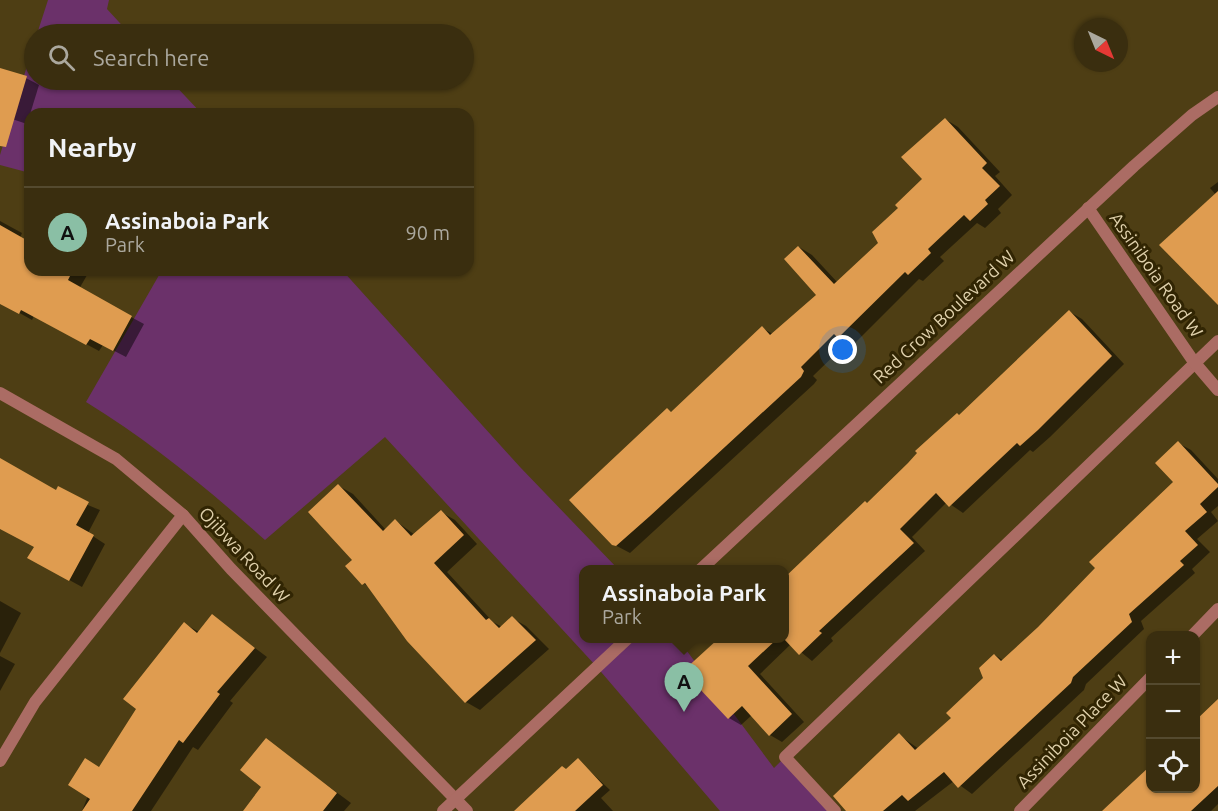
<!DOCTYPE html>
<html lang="en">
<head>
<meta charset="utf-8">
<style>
  body { margin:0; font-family:Ubuntu,sans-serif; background:#413618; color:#f1f3f6 }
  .controls { position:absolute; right:18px; bottom:18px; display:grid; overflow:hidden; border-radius:12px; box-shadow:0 2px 4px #0004 }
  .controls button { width:54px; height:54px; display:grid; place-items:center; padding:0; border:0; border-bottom:2px solid #544a2f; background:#3a2e0f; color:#f1f3f6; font:30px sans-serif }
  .compass { position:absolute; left:1074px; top:18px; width:54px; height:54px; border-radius:50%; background:#3a2e0f; box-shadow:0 2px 4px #0004; rotate:137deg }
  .you { position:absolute; left:843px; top:350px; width:21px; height:21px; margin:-15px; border:4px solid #fff; border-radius:50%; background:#1a73e8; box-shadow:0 0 0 9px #1a73e833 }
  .badge { display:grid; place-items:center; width:39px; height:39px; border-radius:50%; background:#8abfa5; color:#111; font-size:20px; font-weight:700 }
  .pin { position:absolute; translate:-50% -50px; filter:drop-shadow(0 2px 3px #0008) }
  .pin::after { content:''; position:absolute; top:32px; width:21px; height:18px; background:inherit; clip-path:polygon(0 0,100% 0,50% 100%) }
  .popup { position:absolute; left:579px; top:565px; width:210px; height:78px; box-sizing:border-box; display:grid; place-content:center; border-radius:12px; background:#3a2e0f; filter:drop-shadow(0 2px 4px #0005); font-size:20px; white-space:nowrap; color:#aba89e }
  .popup b { font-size:22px; color:#f1f3f6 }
  .popup::after { content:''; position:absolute; left:50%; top:100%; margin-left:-12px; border:12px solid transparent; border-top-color:#3a2e0f }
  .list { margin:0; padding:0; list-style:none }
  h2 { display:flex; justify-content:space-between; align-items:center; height:78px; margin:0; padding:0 24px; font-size:26px }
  h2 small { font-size:20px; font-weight:400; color:#aba89e }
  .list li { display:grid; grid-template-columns:39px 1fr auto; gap:18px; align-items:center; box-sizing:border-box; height:90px; padding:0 24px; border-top:2px solid #544a2f }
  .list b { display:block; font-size:22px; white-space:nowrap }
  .list p { margin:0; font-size:20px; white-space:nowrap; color:#aba89e }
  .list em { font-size:20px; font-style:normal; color:#aba89e }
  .icon { flex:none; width:33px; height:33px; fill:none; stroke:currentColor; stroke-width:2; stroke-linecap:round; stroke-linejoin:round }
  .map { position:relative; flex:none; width:1218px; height:811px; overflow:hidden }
  .search { position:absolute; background:#3a2e0f; box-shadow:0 2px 4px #0004; left:24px; top:24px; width:450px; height:66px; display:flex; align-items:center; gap:15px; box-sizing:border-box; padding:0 21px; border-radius:33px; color:#aba89e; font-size:22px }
  .panel { position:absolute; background:#3a2e0f; box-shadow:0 2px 4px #0004; left:24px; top:108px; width:450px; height:168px; border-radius:18px }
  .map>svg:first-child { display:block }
  .green { fill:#6b316a }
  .shadow { fill:#0007 }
  .building { fill:#df9c50 }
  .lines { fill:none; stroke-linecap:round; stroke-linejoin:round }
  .service { stroke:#ab6c64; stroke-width:12 }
  .minor { stroke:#ab6c64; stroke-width:12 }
  .tertiary { stroke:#ab6c64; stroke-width:12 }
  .labels { text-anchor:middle; stroke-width:6; stroke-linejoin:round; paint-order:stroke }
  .street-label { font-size:18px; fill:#dfd0ab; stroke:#312503 }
</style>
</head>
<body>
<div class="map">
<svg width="1218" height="811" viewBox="0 0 1218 811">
  <rect width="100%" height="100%" fill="#4e3e14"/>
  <!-- green -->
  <g class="green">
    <polygon points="48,0 109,0 107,9 130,34 37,34"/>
    <polygon points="34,43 34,80 170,80 202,114 30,114 30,173 0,165 0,155"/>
    <path d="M162 270H342L520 467 618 569 584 570V638L678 639 774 768 785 757 835 811H720L596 666 385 437 265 540C208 489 151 442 86 402Z"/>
  </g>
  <!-- shadow -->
  <g class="shadow">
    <polygon points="26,78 39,85 27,124 0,115"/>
    <polygon points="945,119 958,127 1000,172 995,176 1012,195 998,209 1001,213 985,228 977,223 940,257 944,261 923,281 919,279 853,345 848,342 813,376 817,380 814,384 630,553 613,544 668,410 673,413 762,328 773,334 818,295 799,247 812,255 838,283 880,243 900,208 924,179"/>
    <polygon points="1218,182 1218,298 1216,195 1210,188"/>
    <polygon points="0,221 22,233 20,238 30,243 30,270 90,270 79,289 144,324 126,357 103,345 99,351 34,316 32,320 0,302"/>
    <polygon points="1070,312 1082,319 1124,364 1050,437 1033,452 1030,450 963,513 947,502 912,537 925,551 831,638 833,641 812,661 791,644 760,674 804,722 782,742 770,735 752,715 741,725 729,718 686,671 719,638 784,638 868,504"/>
    <polygon points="1178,443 1191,450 1218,479 1218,506 1211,512 1218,521 1197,539 1210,552 1192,569 1195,573 1141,621 1144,629 1086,684 1084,690 972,794 954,781 915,811 848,811 899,735 919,749 953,718 985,678 995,655 1004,661 1097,568 1175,482"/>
    <polygon points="0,469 100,510 88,533 105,544 82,587 42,565 36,547 0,528"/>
    <polygon points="339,486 353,494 386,530 396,521 415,535 441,512 455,520 477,544 447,572 493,622 502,627 512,618 526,626 549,649 480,710 466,702 369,587 363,583 354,560"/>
    <polygon points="0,601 21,613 0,653"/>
    <polygon points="213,616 267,657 230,701 233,703 198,750 193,747 151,811 82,811 99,768 138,709 185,624 199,632"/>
    <polygon points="0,656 15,664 0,691"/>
    <polygon points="1218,703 1218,804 1211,811 1103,811 1150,766 1150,788 1196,788 1196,724"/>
    <polygon points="266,740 351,803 344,811 246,811 263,786"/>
    <polygon points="578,760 610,790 601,798 613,811 542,811 567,771"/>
  </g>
  <!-- building -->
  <g class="building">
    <polygon points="0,68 27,76 6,147 0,146"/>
    <polygon points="945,118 987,163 982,168 1000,186 985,200 988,204 970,221 964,215 928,249 931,253 908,275 905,272 838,338 834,334 801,367 804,371 801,377 650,516 616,546 612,545 569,500 667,408 671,412 762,326 770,335 816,295 784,259 798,246 834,284 878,243 872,232 898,208 895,205 922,179 901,157"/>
    <polygon points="1218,191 1218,305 1159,245"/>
    <polygon points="0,225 30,242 30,270 73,270 68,280 132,316 113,351 90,339 86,345 21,310 19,314 0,304"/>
    <polygon points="1069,310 1112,356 1038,430 1020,446 1017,443 949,507 936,493 900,529 914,543 819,631 822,633 799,655 784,639 784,578 865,501 867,503 908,463 917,453 915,451 957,413 959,415"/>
    <polygon points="1178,441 1218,484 1218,487 1200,504 1207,512 1185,531 1198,545 1180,561 1184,565 1129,614 1132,622 1073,677 1071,683 958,788 944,772 908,801 902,795 883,811 846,811 833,796 899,733 915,750 951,718 946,713 983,678 979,668 994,654 1001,661 1038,627 1095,568 1089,562 1173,482 1155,463"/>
    <polygon points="0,458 56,490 58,486 89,502 76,525 94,535 69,581 27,558 34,547 0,529"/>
    <polygon points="338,484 383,531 395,519 411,536 441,510 464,535 434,563 486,620 489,618 499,628 512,616 536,640 465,703 407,641 365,583 362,585 345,566 352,560 308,512"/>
    <polygon points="212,614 255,648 217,692 220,694 183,743 179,740 132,811 82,811 90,799 68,785 85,758 99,767 136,709 123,699 184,622 197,633"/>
    <polygon points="718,639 777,639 748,666 792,714 769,736 742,706 728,719 683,671"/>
    <polygon points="1218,699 1218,786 1191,811 1102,811 1150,766 1150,789 1196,789 1196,720"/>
    <polygon points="266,738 337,793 323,811 243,811 261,787 240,770"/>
    <polygon points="578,758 603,785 575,811 514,811 562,766 566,769"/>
  </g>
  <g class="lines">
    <!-- service -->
    <polyline class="service" points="835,811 785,757 1218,341"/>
    <!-- minor -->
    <g class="minor">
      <polyline points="1088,208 1194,362 1218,390"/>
      <polyline points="0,393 116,459 183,515 231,569 467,811"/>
      <polyline points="1192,636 1218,609"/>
      <polyline points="0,761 35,702 183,515"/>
      <polyline points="1020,811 1150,678"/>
    </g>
    <!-- tertiary -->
    <g class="tertiary">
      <polyline points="700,570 1134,166 1192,115 1218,97"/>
      <polyline points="443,811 628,638"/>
    </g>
  </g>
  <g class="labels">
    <!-- street labels -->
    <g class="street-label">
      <text transform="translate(1156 275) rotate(55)" y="6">Assiniboia Road W</text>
      <text transform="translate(944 317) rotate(-43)" y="6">Red Crow Boulevard W</text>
      <text transform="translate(244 555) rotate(47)" y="6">Ojibwa Road W</text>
      <text transform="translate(1072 732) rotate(-46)" y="6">Assiniboia Place W</text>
    </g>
  </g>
</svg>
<div class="controls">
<button>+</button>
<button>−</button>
<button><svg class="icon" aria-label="locate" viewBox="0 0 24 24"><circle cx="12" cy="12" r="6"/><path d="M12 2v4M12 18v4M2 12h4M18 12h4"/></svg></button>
</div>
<svg class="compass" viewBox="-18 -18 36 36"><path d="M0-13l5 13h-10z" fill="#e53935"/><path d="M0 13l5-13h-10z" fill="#aba89e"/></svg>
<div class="you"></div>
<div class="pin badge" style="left:684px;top:712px">A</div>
<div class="popup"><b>Assinaboia Park</b>Park</div>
<div class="search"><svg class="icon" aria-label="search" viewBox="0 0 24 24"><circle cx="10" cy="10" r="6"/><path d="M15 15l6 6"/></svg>Search here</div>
<section class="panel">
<h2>Nearby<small></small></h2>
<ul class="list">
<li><span class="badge">A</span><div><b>Assinaboia Park</b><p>Park</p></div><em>90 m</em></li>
</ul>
</section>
</div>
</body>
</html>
